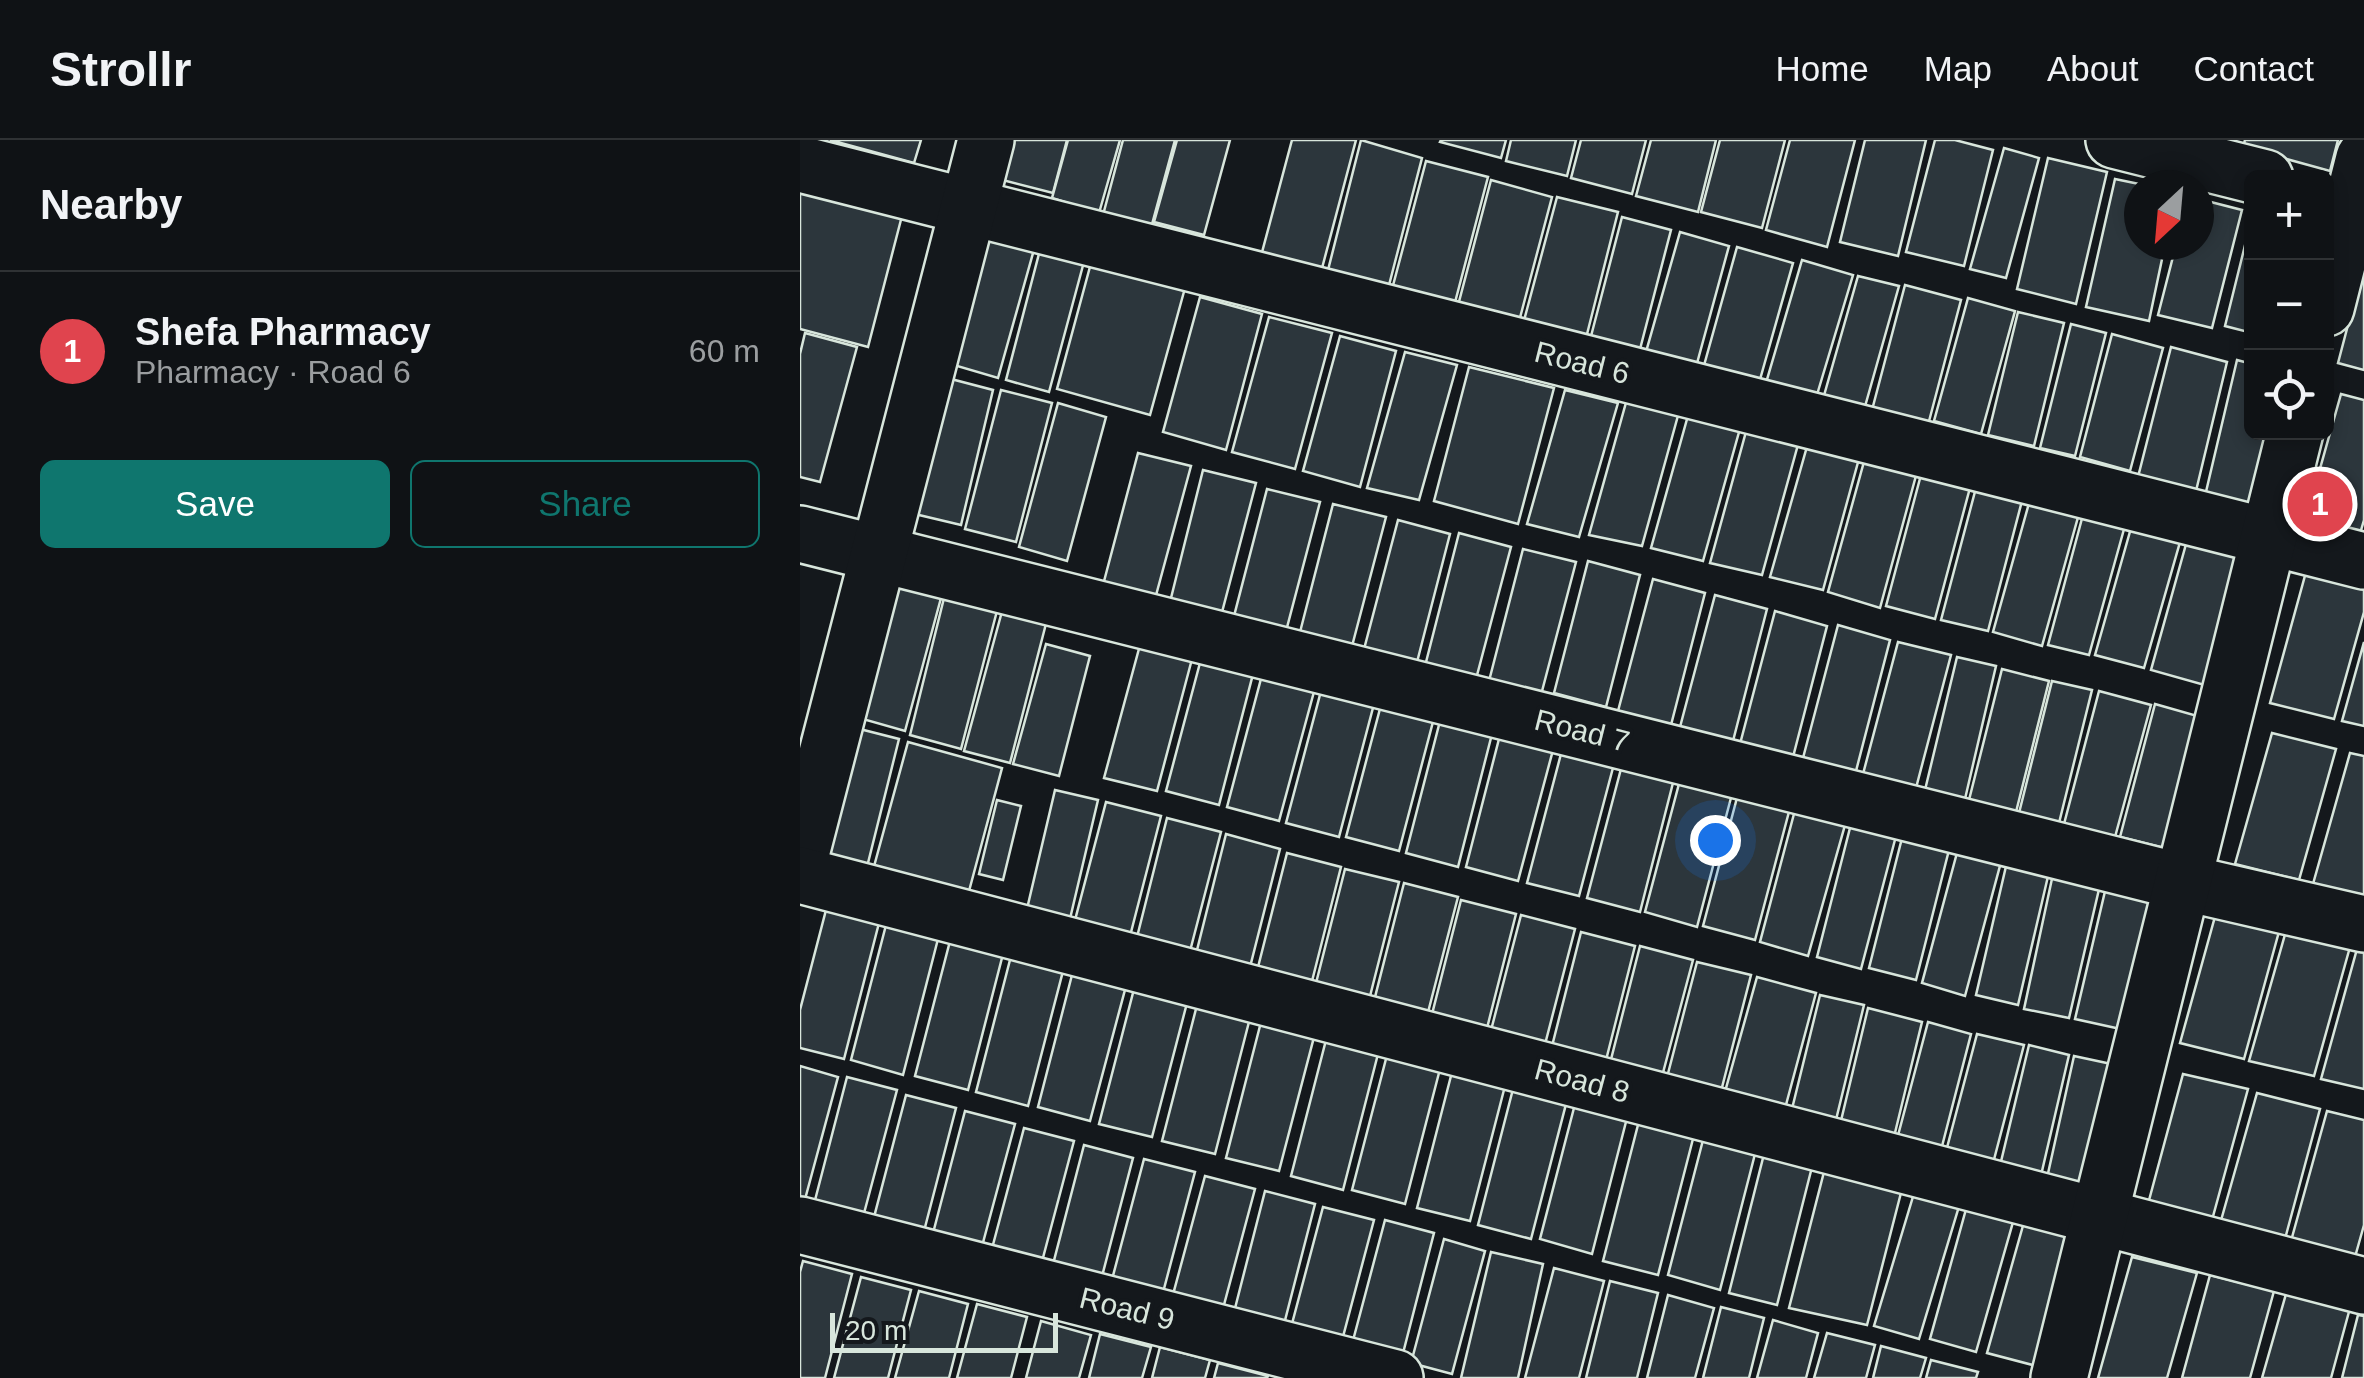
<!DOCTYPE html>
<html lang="en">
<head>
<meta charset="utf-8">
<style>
  body { margin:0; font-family:Arial,sans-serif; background:#1d2022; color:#f1f3f6 }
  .controls { position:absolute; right:30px; top:30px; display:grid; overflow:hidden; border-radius:15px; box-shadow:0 5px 15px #0003 }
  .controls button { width:90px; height:90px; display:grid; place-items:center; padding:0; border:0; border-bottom:2px solid #2f3234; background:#0f1215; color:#f1f3f6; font:50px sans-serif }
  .compass { position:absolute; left:1324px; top:30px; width:90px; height:90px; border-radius:50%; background:#0f1215; box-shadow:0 5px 15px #0003; rotate:206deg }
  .scale { position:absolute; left:30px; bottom:25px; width:228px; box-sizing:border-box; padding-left:10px; border:5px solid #d8e6dc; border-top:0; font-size:28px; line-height:35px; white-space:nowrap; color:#d8e6dc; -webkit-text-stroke:8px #14181c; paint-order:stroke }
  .you { position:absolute; left:915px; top:700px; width:35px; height:35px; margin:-25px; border:8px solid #fff; border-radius:50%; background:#1a73e8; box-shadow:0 0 0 15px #1a73e833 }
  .badge { display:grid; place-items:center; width:65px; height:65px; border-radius:50%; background:#0f766e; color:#fff; font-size:32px; font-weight:700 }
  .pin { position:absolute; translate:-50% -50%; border:5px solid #fff; box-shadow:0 2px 10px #0006 }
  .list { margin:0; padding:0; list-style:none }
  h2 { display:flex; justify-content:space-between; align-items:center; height:130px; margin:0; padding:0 40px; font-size:42px }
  h2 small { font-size:32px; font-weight:400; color:#9b9ea0 }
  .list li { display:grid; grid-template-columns:65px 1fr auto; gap:30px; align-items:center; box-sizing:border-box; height:160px; padding:0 40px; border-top:2px solid #2f3234 }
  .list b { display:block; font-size:38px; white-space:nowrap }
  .list p { margin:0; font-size:32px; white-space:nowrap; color:#9b9ea0 }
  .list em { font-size:32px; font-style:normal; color:#9b9ea0 }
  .actions { display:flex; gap:20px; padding:30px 40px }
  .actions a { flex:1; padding:22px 0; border:2px solid #0f766e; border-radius:15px; text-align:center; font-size:35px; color:#0f766e }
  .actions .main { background:#0f766e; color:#fff }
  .icon { flex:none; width:55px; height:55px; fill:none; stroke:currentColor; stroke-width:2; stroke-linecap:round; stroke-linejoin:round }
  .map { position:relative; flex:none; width:1564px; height:1238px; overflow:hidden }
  header { display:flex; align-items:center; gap:60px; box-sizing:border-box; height:140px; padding:0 50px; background:#0f1215; border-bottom:2px solid #2f3234 }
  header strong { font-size:48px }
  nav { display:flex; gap:55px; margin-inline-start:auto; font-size:35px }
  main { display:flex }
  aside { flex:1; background:#0f1215 }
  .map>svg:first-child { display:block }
  .building { fill:#2c363c; stroke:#d8e6dc; stroke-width:2.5 }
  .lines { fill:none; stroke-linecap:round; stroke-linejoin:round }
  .minor-casing { stroke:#d8e6dc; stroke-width:60 }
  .minor { stroke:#14181c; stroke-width:55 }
  .labels { text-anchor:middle; stroke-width:8; stroke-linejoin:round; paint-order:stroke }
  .street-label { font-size:30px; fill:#d8e6dc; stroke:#14181c }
</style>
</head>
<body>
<header>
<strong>Strollr</strong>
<nav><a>Home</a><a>Map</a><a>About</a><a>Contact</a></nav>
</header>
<main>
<aside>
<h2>Nearby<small></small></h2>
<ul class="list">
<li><span class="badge" style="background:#e0444e">1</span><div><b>Shefa Pharmacy</b><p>Pharmacy · Road 6</p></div><em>60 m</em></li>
</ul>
<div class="actions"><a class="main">Save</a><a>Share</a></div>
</aside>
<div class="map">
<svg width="1564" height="1238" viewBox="0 0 1564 1238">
  <rect width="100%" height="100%" fill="#14181c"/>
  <!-- building -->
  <g class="building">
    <polygon points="30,0 121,0 114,23"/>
    <polygon points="201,0 267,0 253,53 191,37"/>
    <polygon points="268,0 320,0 299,73 252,58"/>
    <polygon points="323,0 375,0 351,88 303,75"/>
    <polygon points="377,0 430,0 404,95 354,82"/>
    <polygon points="492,0 556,0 521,132 461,116"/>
    <polygon points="561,0 622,18 588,149 527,134"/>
    <polygon points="641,0 706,0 701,18 640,2"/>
    <polygon points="711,0 776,0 767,36 706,21"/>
    <polygon points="781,0 846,0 832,54 771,38"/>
    <polygon points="851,0 916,0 898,72 836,56"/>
    <polygon points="920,0 985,0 962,88 901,72"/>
    <polygon points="990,0 1055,0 1027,107 966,90"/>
    <polygon points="1065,0 1126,0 1098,116 1040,102"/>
    <polygon points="1135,0 1155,0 1193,10 1164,126 1106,112"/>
    <polygon points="1445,0 1538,0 1530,31 1443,7"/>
    <polygon points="1204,8 1239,18 1206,138 1170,129"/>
    <polygon points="1248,18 1307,32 1276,164 1217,149"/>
    <polygon points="626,21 688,37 653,170 591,153"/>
    <polygon points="1315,39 1344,45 1339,45 1339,105 1365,105 1349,181 1286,167"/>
    <polygon points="691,40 752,57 717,189 656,173"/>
    <polygon points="0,44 103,72 68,207 0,189"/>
    <polygon points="757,57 818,72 784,206 722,188"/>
    <polygon points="1399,59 1442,70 1412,188 1358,175 1376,105 1399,105"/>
    <polygon points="822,77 871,90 839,213 790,200"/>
    <polygon points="1452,77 1452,193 1425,186"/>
    <polygon points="177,90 235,106 198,238 140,221"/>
    <polygon points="880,92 929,106 896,227 846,212"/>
    <polygon points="241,106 285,118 249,252 206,240"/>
    <polygon points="937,107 993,123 959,243 903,229"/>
    <polygon points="1002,120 1053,135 1016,258 966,243"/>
    <polygon points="291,123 385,148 350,275 257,249"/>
    <polygon points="1564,124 1564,230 1538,223"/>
    <polygon points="1058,136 1099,146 1064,270 1023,259"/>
    <polygon points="1105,145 1161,160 1128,285 1072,270"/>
    <polygon points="400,157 462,174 426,310 363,292"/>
    <polygon points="1168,158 1215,171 1181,294 1134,281"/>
    <polygon points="1218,172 1264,183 1234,306 1188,295"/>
    <polygon points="469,177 532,193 495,329 432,312"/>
    <polygon points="1271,184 1306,193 1275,316 1240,308"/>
    <polygon points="5,193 57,207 20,342 0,337 0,214"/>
    <polygon points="1312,194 1363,208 1330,331 1280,317"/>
    <polygon points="540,196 596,211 560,347 503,331"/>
    <polygon points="1371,207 1427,222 1396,351 1338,337"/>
    <polygon points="605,212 657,225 619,360 567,348"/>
    <polygon points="1437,220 1452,224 1452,292 1469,292 1451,367 1405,356"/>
    <polygon points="669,227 754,248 718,384 634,361"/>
    <polygon points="132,234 193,250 161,385 98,370"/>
    <polygon points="201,250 252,263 216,402 165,389"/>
    <polygon points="765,250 818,263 779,397 727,384"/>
    <polygon points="1541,254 1564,260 1564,380 1559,397 1505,382"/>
    <polygon points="827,259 879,272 842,406 789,395"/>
    <polygon points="258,263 306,277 267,421 219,407"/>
    <polygon points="889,272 941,285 903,421 851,408"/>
    <polygon points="947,288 999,301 962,435 910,423"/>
    <polygon points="1008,303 1060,315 1023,450 970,437"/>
    <polygon points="338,313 391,326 355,459 303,445"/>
    <polygon points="1065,318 1117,332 1080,468 1028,452"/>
    <polygon points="403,330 456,343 421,476 370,462"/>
    <polygon points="1122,331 1171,344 1135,479 1086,466"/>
    <polygon points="1177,344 1223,357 1188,491 1141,480"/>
    <polygon points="467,349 520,362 485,495 433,480"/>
    <polygon points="1231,356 1280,370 1242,506 1193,492"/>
    <polygon points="533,364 586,377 551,510 499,496"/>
    <polygon points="1284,371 1326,382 1289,515 1248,505"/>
    <polygon points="598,380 650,394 616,526 563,513"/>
    <polygon points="1333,381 1382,395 1344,528 1295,515"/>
    <polygon points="659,393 711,407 676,539 625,526"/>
    <polygon points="1388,397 1445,412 1408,546 1351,530"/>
    <polygon points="723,409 776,422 741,555 689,541"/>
    <polygon points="788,421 840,435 806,567 754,553"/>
    <polygon points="1506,432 1564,446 1564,472 1534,579 1470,563"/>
    <polygon points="853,439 905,453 871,585 818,571"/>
    <polygon points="80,443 141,458 105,591 45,574"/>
    <polygon points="145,454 198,467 161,609 110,595"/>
    <polygon points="915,455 967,469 933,601 880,587"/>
    <polygon points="204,464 248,476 210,623 164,611"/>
    <polygon points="975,471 1027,486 993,617 940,604"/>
    <polygon points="1038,485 1090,500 1056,631 1003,618"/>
    <polygon points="1098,502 1151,515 1116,648 1063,634"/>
    <polygon points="1564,502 1564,586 1542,581"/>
    <polygon points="246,504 290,516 259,636 213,624"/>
    <polygon points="340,505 392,519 357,651 304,638"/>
    <polygon points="1157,517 1196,526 1165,659 1125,650"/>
    <polygon points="401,519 453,534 419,665 366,651"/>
    <polygon points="1202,529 1249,541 1216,672 1169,660"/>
    <polygon points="462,535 515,548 479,681 427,667"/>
    <polygon points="1252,541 1292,550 1259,683 1219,673"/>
    <polygon points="521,551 574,564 539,697 486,683"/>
    <polygon points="1299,551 1351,565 1315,697 1264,684"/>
    <polygon points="1355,564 1408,579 1373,710 1320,697"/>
    <polygon points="581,565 634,578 599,711 546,697"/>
    <polygon points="640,581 692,594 658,727 606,713"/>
    <polygon points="44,585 99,599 64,739 9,725"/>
    <polygon points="1472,593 1536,609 1499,740 1435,724"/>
    <polygon points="700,595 753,610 718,741 666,727"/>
    <polygon points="108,602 202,628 165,766 70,741"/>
    <polygon points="762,610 814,624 779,756 727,743"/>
    <polygon points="1550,613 1564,616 1564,755 1513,744"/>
    <polygon points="822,625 874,639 840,772 787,758"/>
    <polygon points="880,640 932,654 897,787 845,772"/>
    <polygon points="255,650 298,660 269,783 226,773"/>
    <polygon points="938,654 990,668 955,800 903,786"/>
    <polygon points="197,660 221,666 203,740 179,734"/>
    <polygon points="306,662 361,676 329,800 274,784"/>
    <polygon points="995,670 1045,685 1008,816 960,802"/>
    <polygon points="367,678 421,692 389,815 336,801"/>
    <polygon points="1051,684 1096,696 1061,829 1017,817"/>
    <polygon points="426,694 480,709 449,831 395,818"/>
    <polygon points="1102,698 1149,710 1116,840 1069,828"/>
    <polygon points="1158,709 1201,722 1165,856 1122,843"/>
    <polygon points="487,713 541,727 510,849 456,835"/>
    <polygon points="1207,722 1249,732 1218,865 1176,855"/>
    <polygon points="545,729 599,742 568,864 514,851"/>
    <polygon points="1253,734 1300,745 1269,878 1224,869"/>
    <polygon points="604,743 658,757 626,880 573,865"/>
    <polygon points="1306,747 1356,758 1325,890 1275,879"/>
    <polygon points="661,760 716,774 685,896 630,882"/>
    <polygon points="26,770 79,783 44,919 0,908 0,870"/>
    <polygon points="1416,773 1480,788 1444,919 1380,903"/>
    <polygon points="721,775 775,789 743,912 689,898"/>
    <polygon points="86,785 138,799 103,935 51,920"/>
    <polygon points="1486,791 1550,807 1514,936 1449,921"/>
    <polygon points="781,792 835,806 804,928 750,914"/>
    <polygon points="150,801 203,814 168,950 115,936"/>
    <polygon points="840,806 893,820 860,944 808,931"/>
    <polygon points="1557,809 1564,810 1564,949 1521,939"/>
    <polygon points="211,816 263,831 228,966 176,952"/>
    <polygon points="897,822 951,835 919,959 865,945"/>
    <polygon points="273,831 326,846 290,981 238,967"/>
    <polygon points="957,837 1016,853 983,976 923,959"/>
    <polygon points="334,849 387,863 352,997 299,984"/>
    <polygon points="1020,855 1064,865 1034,988 990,977"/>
    <polygon points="397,865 450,878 415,1014 362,1001"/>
    <polygon points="1068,868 1122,882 1093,1001 1039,989"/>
    <polygon points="461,882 514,897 479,1031 426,1018"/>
    <polygon points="1128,882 1171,894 1140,1014 1096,1003"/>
    <polygon points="1177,894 1224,905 1191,1031 1144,1019"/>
    <polygon points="526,900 578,914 543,1050 491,1036"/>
    <polygon points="1229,905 1269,915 1239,1044 1198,1034"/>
    <polygon points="587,915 640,929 605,1064 552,1050"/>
    <polygon points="1274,916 1316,925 1286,1058 1245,1047"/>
    <polygon points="0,926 38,937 4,1063 0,1062"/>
    <polygon points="652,932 705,946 670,1081 617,1068"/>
    <polygon points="1383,934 1448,949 1412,1080 1348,1064"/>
    <polygon points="47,937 97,950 63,1077 14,1064"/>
    <polygon points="713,949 766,964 731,1099 678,1085"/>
    <polygon points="1457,953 1520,969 1485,1099 1420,1084"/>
    <polygon points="106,955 156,968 123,1095 73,1081"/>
    <polygon points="775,964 827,978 792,1114 740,1099"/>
    <polygon points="165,971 215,984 181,1110 132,1097"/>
    <polygon points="1527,971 1564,980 1564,1085 1555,1117 1491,1101"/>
    <polygon points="839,981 894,995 858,1135 803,1121"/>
    <polygon points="224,988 274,1001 240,1129 190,1116"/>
    <polygon points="903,1000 955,1014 920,1150 868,1135"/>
    <polygon points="284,1005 333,1018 300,1144 251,1132"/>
    <polygon points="964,1014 1012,1027 977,1165 929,1153"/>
    <polygon points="344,1019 395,1032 361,1160 310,1147"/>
    <polygon points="1025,1028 1103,1045 1067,1185 989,1168"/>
    <polygon points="405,1036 455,1049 421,1176 371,1162"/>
    <polygon points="1115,1050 1160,1063 1119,1199 1074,1186"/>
    <polygon points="465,1051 515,1064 482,1192 432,1180"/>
    <polygon points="1168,1062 1215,1075 1176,1212 1130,1199"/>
    <polygon points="523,1067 574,1080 540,1208 489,1195"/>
    <polygon points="1226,1075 1278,1090 1240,1227 1187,1213"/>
    <polygon points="585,1080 634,1093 601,1221 551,1208"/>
    <polygon points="644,1099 685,1111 652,1234 611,1223"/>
    <polygon points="691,1112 743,1124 718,1238 661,1238"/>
    <polygon points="1332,1117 1397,1133 1367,1238 1298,1238"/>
    <polygon points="3,1121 52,1134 25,1238 0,1238 0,1132"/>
    <polygon points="754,1128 804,1141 779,1238 725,1238"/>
    <polygon points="1410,1135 1474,1151 1450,1238 1382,1238"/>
    <polygon points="61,1137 111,1150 88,1238 34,1238"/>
    <polygon points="810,1141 858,1153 837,1238 786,1238"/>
    <polygon points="119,1151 168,1164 149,1238 95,1238"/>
    <polygon points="1486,1154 1550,1168 1531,1238 1462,1238"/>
    <polygon points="868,1155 914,1168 895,1238 847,1238"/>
    <polygon points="177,1164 227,1177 211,1238 157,1238"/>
    <polygon points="921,1167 964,1178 949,1238 903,1238"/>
    <polygon points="1558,1175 1564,1176 1564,1238 1542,1238"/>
    <polygon points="973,1180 1018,1193 1006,1238 957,1238"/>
    <polygon points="241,1181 291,1195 279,1238 226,1238"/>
    <polygon points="1027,1193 1075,1205 1066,1238 1014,1238"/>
    <polygon points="300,1194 351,1207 342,1238 289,1238"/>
    <polygon points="1081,1206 1126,1218 1120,1238 1073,1238"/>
    <polygon points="360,1207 410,1220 405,1238 352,1238"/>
    <polygon points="1131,1220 1178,1232 1176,1238 1126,1238"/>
    <polygon points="418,1223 468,1236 467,1238 414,1238"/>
  </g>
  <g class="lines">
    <defs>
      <g id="minor">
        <polyline points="1314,0 1465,38"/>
        <polyline points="0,24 1564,421"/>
        <polyline points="1526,168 1564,18"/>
        <polyline points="0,394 1382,742 1564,784"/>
        <polyline points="0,718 186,0"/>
        <polyline points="0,735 1564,1146"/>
        <polyline points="0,1085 595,1238"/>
        <polyline points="1259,1238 1495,292"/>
      </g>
    </defs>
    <!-- minor casing -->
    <use href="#minor" class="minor-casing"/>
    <!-- minor -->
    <use href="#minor" class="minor"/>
  </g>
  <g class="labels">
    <!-- street labels -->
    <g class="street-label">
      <text transform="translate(782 223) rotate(14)" y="10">Road 6</text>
      <text transform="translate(782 591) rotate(14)" y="10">Road 7</text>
      <text transform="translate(782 941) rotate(15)" y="10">Road 8</text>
      <text transform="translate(327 1169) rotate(14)" y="10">Road 9</text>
    </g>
  </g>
</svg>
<div class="controls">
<button>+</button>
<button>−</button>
<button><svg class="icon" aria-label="locate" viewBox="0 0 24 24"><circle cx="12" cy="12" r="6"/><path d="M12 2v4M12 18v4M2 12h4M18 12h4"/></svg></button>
</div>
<svg class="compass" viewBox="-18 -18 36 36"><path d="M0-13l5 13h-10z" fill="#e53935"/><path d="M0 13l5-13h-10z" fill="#9b9ea0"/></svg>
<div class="scale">20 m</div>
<div class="you"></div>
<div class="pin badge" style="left:1520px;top:364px;background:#e0444e">1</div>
</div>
</main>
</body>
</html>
